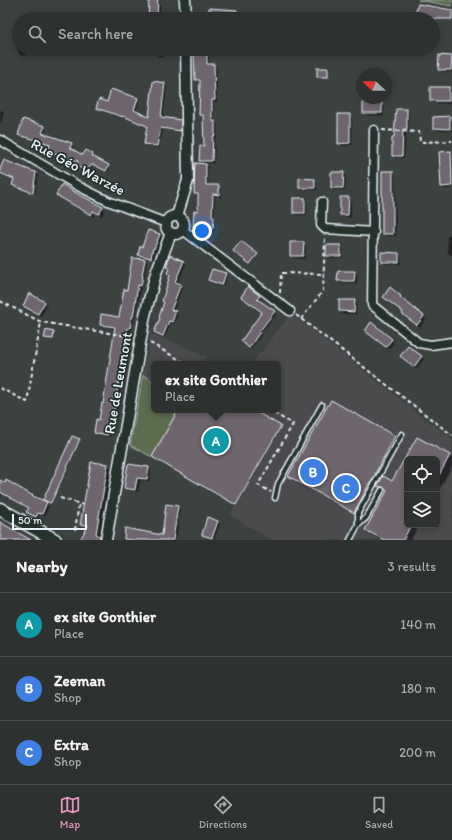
<!DOCTYPE html>
<html lang="en">
<head>
<meta charset="utf-8">
<style>
  body { margin:0; font-family:Itim,sans-serif; background:#393e3c; color:#f1f3f6 }
  .controls { position:absolute; right:12px; bottom:12px; display:grid; overflow:hidden; border-radius:6px; box-shadow:0 2px 6px #0003 }
  .controls button { width:36px; height:36px; display:grid; place-items:center; padding:0; border:0; border-bottom:1px solid #484d4c; background:#2d3230; color:#f1f3f6; font:20px sans-serif }
  .compass { position:absolute; left:356px; top:68px; width:36px; height:36px; border-radius:50%; background:#2d3230; box-shadow:0 2px 6px #0003; rotate:292deg }
  .scale { position:absolute; left:12px; bottom:10px; width:75px; box-sizing:border-box; padding-left:4px; border:2px solid #e8f1f8; border-top:0; font-size:11px; line-height:14px; white-space:nowrap; color:#e8f1f8; -webkit-text-stroke:3px #26332d; paint-order:stroke }
  .you { position:absolute; left:202px; top:231px; width:14px; height:14px; margin:-10px; border:3px solid #fff; border-radius:50%; background:#1a73e8; box-shadow:0 0 0 6px #1a73e833 }
  .badge { display:grid; place-items:center; width:26px; height:26px; border-radius:50%; background:#e797bd; color:#fff; font-size:13px; font-weight:700 }
  .pin { position:absolute; translate:-50% -50%; border:2px solid #fff; box-shadow:0 1px 4px #0006 }
  .popup { position:absolute; left:151px; top:361px; width:130px; height:52px; box-sizing:border-box; display:grid; place-content:center; border-radius:6px; background:#2d3230; filter:drop-shadow(0 1px 3px #0005); font-size:13px; white-space:nowrap; color:#a7aaab }
  .popup b { font-size:15px; color:#f1f3f6 }
  .popup::after { content:''; position:absolute; left:50%; top:100%; margin-left:-8px; border:8px solid transparent; border-top-color:#2d3230 }
  .list { margin:0; padding:0; list-style:none }
  h2 { display:flex; justify-content:space-between; align-items:center; height:52px; margin:0; padding:0 16px; font-size:17px }
  h2 small { font-size:13px; font-weight:400; color:#a7aaab }
  .list li { display:grid; grid-template-columns:26px 1fr auto; gap:12px; align-items:center; box-sizing:border-box; height:64px; padding:0 16px; border-top:1px solid #484d4c }
  .list b { display:block; font-size:15px; white-space:nowrap }
  .list p { margin:0; font-size:13px; white-space:nowrap; color:#a7aaab }
  .list em { font-size:13px; font-style:normal; color:#a7aaab }
  .icon { flex:none; width:22px; height:22px; fill:none; stroke:currentColor; stroke-width:2; stroke-linecap:round; stroke-linejoin:round }
  .map { position:relative; flex:none; width:452px; height:540px; overflow:hidden }
  .search { position:absolute; background:#2d3230; box-shadow:0 2px 6px #0003; left:12px; right:12px; top:12px; height:44px; display:flex; align-items:center; gap:10px; box-sizing:border-box; padding:0 14px; border-radius:22px; color:#a7aaab; font-size:15px }
  .sheet { height:244px; background:#2d3230 }
  nav { display:flex; justify-content:space-around; align-items:center; box-sizing:border-box; height:56px; border-top:1px solid #484d4c; background:#2d3230; font-size:11px; color:#a7aaab }
  nav a { display:grid; justify-items:center; gap:2px }
  nav .on { color:#e797bd }
  .map>svg:first-child { display:block }
  .built { fill:#4b4c4e; fill-rule:evenodd }
  .green { fill:#5b6c4f; stroke:#a2aea4 }
  .shadow { fill:#0007 }
  .building { fill:#6e656e; stroke:#e8f1f8 }
  .lines { fill:none; stroke-linecap:round; stroke-linejoin:round }
  .service-casing { stroke:#e8f1f8; stroke-width:7 }
  .minor-casing { stroke:#e8f1f8; stroke-width:11 }
  .tertiary-casing { stroke:#e8f1f8; stroke-width:13 }
  .primary-casing { stroke:#e8f1f8; stroke-width:15 }
  .path { stroke:#e8f1f8; stroke-width:2; stroke-dasharray:4 3; stroke-linecap:butt }
  .service { stroke:#26332d; stroke-width:4 }
  .minor { stroke:#26332d; stroke-width:8 }
  .tertiary { stroke:#26332d; stroke-width:10 }
  .primary { stroke:#26332d; stroke-width:12 }
  .labels { text-anchor:middle; stroke-width:3.5; stroke-linejoin:round; paint-order:stroke }
  .street-label { font-size:15px; fill:#e8f1f8; stroke:#26332d }
</style>
</head>
<body>
<div class="map">
<svg width="452" height="540" viewBox="0 0 452 540">
  <rect width="100%" height="100%" fill="#3c4240"/>
  <filter id="ink" filterUnits="userSpaceOnUse"><feTurbulence type="fractalNoise" baseFrequency=".025" numOctaves="2"/><feDisplacementMap in="SourceGraphic" scale="8" xChannelSelector="R" yChannelSelector="G"/><feConvolveMatrix kernelMatrix="1 2 1 2 8 2 1 2 1" color-interpolation-filters="sRGB"/></filter>
  <g filter="url(#ink)">
    <!-- built -->
    <path class="built" d="M289 316 298 319 420 415 452 439V540H272L230 515 236 505 130 445 151 333 207 357 203 364H154V410H278V364H252ZM407 459H437V525H407Z"/>
    <!-- green -->
    <g class="green">
      <polygon points="418,0 452,0 452,6"/>
      <polygon points="143,375 154,382 154,410 178,410 152,457 130,445"/>
    </g>
    <!-- shadow -->
    <g class="shadow">
      <polygon points="150,0 160,0 160,19 146,19 146,14 149,14"/>
      <polygon points="210,9 237,11 239,14 238,19 209,19"/>
      <polygon points="19,38 19,49 33,49 34,53 22,56 19,54 15,39"/>
      <polygon points="156,49 165,49 164,57 158,56 156,53"/>
      <polygon points="206,54 209,56 209,65 214,65 216,67 217,79 217,102 214,102 214,122 217,124 217,138 215,138 214,163 204,163 208,167 208,186 219,186 221,189 221,197 215,196 214,219 215,220 215,231 199,231 194,225 199,212 199,196 197,196 195,193 205,165 200,160 205,147 204,117 200,114 201,82 198,82 196,79"/>
      <polygon points="440,56 452,57 452,72 442,72 439,69"/>
      <polygon points="165,84 167,86 163,118 180,121 182,123 183,132 163,129 159,148 147,146 145,144 148,127 126,117 125,119 99,110 97,108 108,103 137,98 139,101 136,112 150,118"/>
      <polygon points="449,88 451,90 451,104 433,103 431,101"/>
      <polygon points="382,102 384,105 384,116 366,115 364,112"/>
      <polygon points="0,110 4,112 1,123 0,123"/>
      <polygon points="407,110 409,113 409,131 406,131 404,158 395,158 393,155 395,138"/>
      <polygon points="350,115 352,118 352,145 341,146 339,143"/>
      <polygon points="449,118 452,120 452,131 436,130 434,128"/>
      <polygon points="44,127 46,129 44,135 71,144 73,146 72,150 84,157 92,155 94,158 110,168 108,172 96,166 93,166 89,173 78,167 79,162 51,153 49,151 51,145 21,137 19,135"/>
      <polygon points="450,152 452,154 452,188 445,189 442,186"/>
      <polygon points="0,171 36,173 38,175 35,194 15,186 13,184 15,180 1,174"/>
      <polygon points="393,172 395,174 396,236 386,236 383,233"/>
      <polygon points="343,173 346,175 345,190 334,190 332,187"/>
      <polygon points="315,180 317,182 317,190 303,190 300,187"/>
      <polygon points="57,195 102,207 105,210 102,216 95,213 93,217 59,197"/>
      <polygon points="348,198 351,201 351,218 343,217 341,215"/>
      <polygon points="304,199 307,201 307,215 296,215 294,212"/>
      <polygon points="159,235 162,237 157,251 155,250 154,259 142,258 139,255 142,248"/>
      <polygon points="447,236 452,236 452,255 451,255 448,253"/>
      <polygon points="242,242 258,256 251,264 235,251"/>
      <polygon points="303,243 306,246 305,259 294,258 291,256"/>
      <polygon points="341,246 343,248 343,258 329,258 327,256"/>
      <polygon points="399,254 401,256 401,264 385,264 382,261"/>
      <polygon points="144,260 147,263 143,287 141,287 135,319 134,319 132,330 130,330 115,424 112,423 110,437 97,435 95,433 100,421 104,405 116,329 103,327 101,325 120,318 128,291"/>
      <polygon points="184,261 186,264 177,284 182,287 174,311 178,314 174,324 171,323 165,337 157,334 155,332 161,318 165,303 170,275 168,273 169,269 167,267"/>
      <polygon points="355,272 357,275 357,283 341,283 338,281"/>
      <polygon points="225,274 227,276 224,286 211,282 209,280"/>
      <polygon points="390,289 401,297 403,299 402,300 426,319 420,327 406,317 404,313"/>
      <polygon points="242,296 259,296 261,298 259,301 276,314 260,334 261,335 251,349 244,343 264,313"/>
      <polygon points="340,301 354,301 357,304 356,314 342,314 340,311"/>
      <polygon points="44,303 47,305 41,316 26,308 24,305"/>
      <polygon points="371,324 394,342 389,349 368,333"/>
      <polygon points="421,357 424,359 417,368 404,359"/>
      <polygon points="179,410 251,410 281,428 237,505 154,458"/>
      <polygon points="394,437 398,440 358,516 293,480 289,476"/>
      <polygon points="417,438 450,456 452,458 452,467 437,493 437,459 407,459 407,525 419,525 411,540 381,540 371,535 366,530 387,493 378,486 393,482"/>
      <polygon points="79,440 80,441 52,504 45,501"/>
      <polygon points="91,463 108,465 112,469 99,538 94,540 82,540 88,528 85,528 81,524"/>
      <polygon points="129,465 149,468 151,471 150,481 140,480 138,492 128,490 125,487"/>
      <polygon points="0,482 46,503 49,506 45,516 40,514 38,519 30,514 28,512 30,509 25,506 2,493 1,498 0,497"/>
      <polygon points="178,507 180,510 176,540 126,540 125,539 163,537"/>
      <polygon points="217,521 220,524 214,539 206,537 203,535"/>
    </g>
    <!-- building -->
    <g class="building">
      <polygon points="149,0 158,0 157,19 148,19"/>
      <polygon points="418,4 452,10 452,19 414,19"/>
      <polygon points="209,8 237,10 236,19 211,19 211,18 208,18"/>
      <polygon points="194,53 207,53 207,64 214,64 215,100 212,100 212,121 215,121 215,136 213,136 212,161 199,161 200,146 204,146 203,115 199,115 200,80 195,80"/>
      <polygon points="439,55 452,56 451,70 438,70"/>
      <rect x="317" y="68" width="11" height="9"/>
      <polygon points="153,81 165,83 161,117 181,120 181,131 161,128 157,146 144,144 147,126 123,116 123,117 96,108 99,99 107,102 111,89 138,98 134,110 149,117"/>
      <rect x="430" y="87" width="19" height="14"/>
      <rect x="363" y="101" width="19" height="12"/>
      <polygon points="396,109 407,109 407,129 403,129 402,156 392,156 392,137 394,137"/>
      <polygon points="338,114 350,114 350,143 338,144"/>
      <polygon points="450,116 450,129 433,128 433,117"/>
      <polygon points="23,119 45,126 42,133 72,143 70,148 83,155 86,150 93,154 92,156 109,165 106,171 94,165 91,165 87,172 75,165 78,161 48,151 50,144 18,135"/>
      <polygon points="451,151 452,186 441,187 439,152"/>
      <polygon points="4,160 32,171 36,172 33,193 12,185 14,179 0,173 0,169"/>
      <polygon points="195,163 206,164 206,185 219,185 219,195 213,194 212,217 214,217 213,229 195,229 193,226 194,211 198,211 198,194 194,194"/>
      <rect x="382" y="171" width="11" height="63"/>
      <polygon points="331,172 344,172 343,188 331,188"/>
      <polygon points="299,178 315,179 315,188 299,188"/>
      <polygon points="62,184 78,194 103,207 99,214 93,211 91,215 56,195"/>
      <polygon points="340,197 349,197 348,215 340,215"/>
      <rect x="293" y="198" width="12" height="15"/>
      <polygon points="148,230 160,234 154,249 153,248 151,258 138,255 140,246 142,247"/>
      <polygon points="241,241 258,254 250,264 233,251"/>
      <polygon points="290,242 304,242 303,256 290,256"/>
      <rect x="326" y="245" width="15" height="11"/>
      <polygon points="381,252 399,253 399,262 381,262"/>
      <polygon points="170,255 184,261 175,282 181,284 171,310 176,311 172,322 169,321 163,336 154,332 160,318 159,317 164,302 162,301 170,275 167,273 169,268 166,267"/>
      <polygon points="132,258 145,259 142,276 143,276 141,286 138,285 133,317 132,317 130,328 128,328 112,422 110,421 108,435 94,433 96,419 99,420 102,403 103,404 115,327 100,325 101,314 119,317 124,289 127,290"/>
      <polygon points="212,269 226,273 222,285 208,280"/>
      <polygon points="338,271 355,271 354,281 337,281"/>
      <polygon points="248,286 260,296 257,299 275,311 259,332 260,332 249,348 241,341 262,312 241,297"/>
      <polygon points="390,287 401,296 400,297 424,316 417,325 402,314 403,312 383,297"/>
      <polygon points="29,293 45,302 38,314 23,306"/>
      <polygon points="339,300 355,300 354,312 339,311"/>
      <polygon points="371,322 392,339 386,347 365,331"/>
      <polygon points="46,330 54,332 53,339 44,338"/>
      <polygon points="408,346 422,356 414,367 400,356"/>
      <polygon points="331,400 395,436 376,472 376,473 371,483 370,482 354,513 288,476"/>
      <polygon points="178,410 253,410 281,426 236,505 152,457"/>
      <polygon points="72,436 80,439 51,503 43,500"/>
      <polygon points="417,437 450,455 437,479 437,459 407,459 407,525 411,525 403,540 384,540 365,530 387,491 383,487 380,487 377,486 383,476 392,481"/>
      <polygon points="91,462 108,464 96,534 100,536 100,540 80,540 88,525 80,525"/>
      <polygon points="128,464 149,467 147,479 137,478 135,490 124,488"/>
      <polygon points="0,480 5,483 6,480 35,497 47,502 42,514 38,513 36,517 26,512 29,508 0,492"/>
      <polygon points="166,504 178,506 173,540 132,540 124,539 125,528 162,535"/>
      <polygon points="207,517 218,521 212,538 202,535"/>
      <polygon points="0,522 15,531 31,540 0,540"/>
    </g>
    <g class="lines">
      <defs>
        <g id="service">
          <polyline points="275,498 278,484 322,405"/>
          <polyline points="358,525 358,513 402,434"/>
          <polyline points="350,540 358,525 366,518 382,490"/>
        </g>
        <g id="minor">
          <polyline points="374,130 372,305 419,343 431,345 452,342"/>
          <polyline points="0,140 80,187 108,201 166,223"/>
          <polyline points="322,202 321,225 325,229 374,232"/>
          <polyline points="183,230 290,311"/>
        </g>
        <g id="tertiary">
          <polyline points="185,0 186,19"/>
          <circle cx="175" cy="225" r="9"/>
          <polyline points="177,216 188,180 186,49"/>
          <polyline points="106,540 145,315 156,273 171,233"/>
        </g>
        <polyline id="primary" points="0,509 55,540"/>
      </defs>
      <!-- service casing -->
      <use href="#service" class="service-casing"/>
      <!-- minor casing -->
      <use href="#minor" class="minor-casing"/>
      <!-- tertiary casing -->
      <use href="#tertiary" class="tertiary-casing"/>
      <!-- primary casing -->
      <use href="#primary" class="primary-casing"/>
      <!-- path -->
      <g class="path">
        <polyline points="382,130 419,132 420,142 452,141"/>
        <polyline points="280,293 281,273 324,274"/>
        <polyline points="0,301 41,322 133,337"/>
        <polyline points="296,315 452,435"/>
        <polyline points="301,319 323,291 325,238"/>
        <polyline points="150,343 187,364"/>
        <polyline points="0,388 27,402 41,322"/>
        <polyline points="268,410 293,424 258,485 271,492"/>
        <polyline points="60,498 84,505"/>
        <polyline points="75,530 79,504"/>
      </g>
      <!-- service -->
      <use href="#service" class="service"/>
      <!-- minor -->
      <use href="#minor" class="minor"/>
      <!-- tertiary -->
      <use href="#tertiary" class="tertiary"/>
      <!-- primary -->
      <use href="#primary" class="primary"/>
    </g>
  </g>
  <g class="labels">
    <!-- street labels -->
    <g class="street-label">
      <text transform="translate(78 167) rotate(28)" y="5">Rue Géo Warzée</text>
      <text transform="translate(118 383) rotate(-80)" y="5">Rue de Leumont</text>
    </g>
  </g>
</svg>
<div class="controls">
<button><svg class="icon" aria-label="locate" viewBox="0 0 24 24"><circle cx="12" cy="12" r="6"/><path d="M12 2v4M12 18v4M2 12h4M18 12h4"/></svg></button>
<button><svg class="icon" aria-label="layers" viewBox="0 0 24 24"><path d="M12 4l9 5-9 5-9-5zM3 14l9 5 9-5"/></svg></button>
</div>
<svg class="compass" viewBox="-18 -18 36 36"><path d="M0-13l5 13h-10z" fill="#e53935"/><path d="M0 13l5-13h-10z" fill="#a7aaab"/></svg>
<div class="scale">50 m</div>
<div class="you"></div>
<div class="pin badge" style="left:216px;top:441px;background:#0f9aa8">A</div>
<div class="popup"><b>ex site Gonthier</b>Place</div>
<div class="pin badge" style="left:313px;top:472px;background:#3f7fe0">B</div>
<div class="pin badge" style="left:346px;top:488px;background:#3f7fe0">C</div>
<div class="search"><svg class="icon" aria-label="search" viewBox="0 0 24 24"><circle cx="10" cy="10" r="6"/><path d="M15 15l6 6"/></svg>Search here</div>
</div>
<section class="sheet">
<h2>Nearby<small>3 results</small></h2>
<ul class="list">
<li><span class="badge" style="background:#0f9aa8">A</span><div><b>ex site Gonthier</b><p>Place</p></div><em>140 m</em></li>
<li><span class="badge" style="background:#3f7fe0">B</span><div><b>Zeeman</b><p>Shop</p></div><em>180 m</em></li>
<li><span class="badge" style="background:#3f7fe0">C</span><div><b>Extra</b><p>Shop</p></div><em>200 m</em></li>
</ul>
</section>
<nav>
<a class="on"><svg class="icon" aria-label="map" viewBox="0 0 24 24"><path d="M3 6l6-2 6 2 6-2v14l-6 2-6-2-6 2zM9 4v14M15 6v14"/></svg>Map</a>
<a><svg class="icon" aria-label="directions" viewBox="0 0 24 24"><path d="M12 3l9 9-9 9-9-9zM9 14v-3h6M13 9l2 2-2 2"/></svg>Directions</a>
<a><svg class="icon" aria-label="saved" viewBox="0 0 24 24"><path d="M7 4h10v16l-5-4-5 4z"/></svg>Saved</a>
</nav>
</body>
</html>
